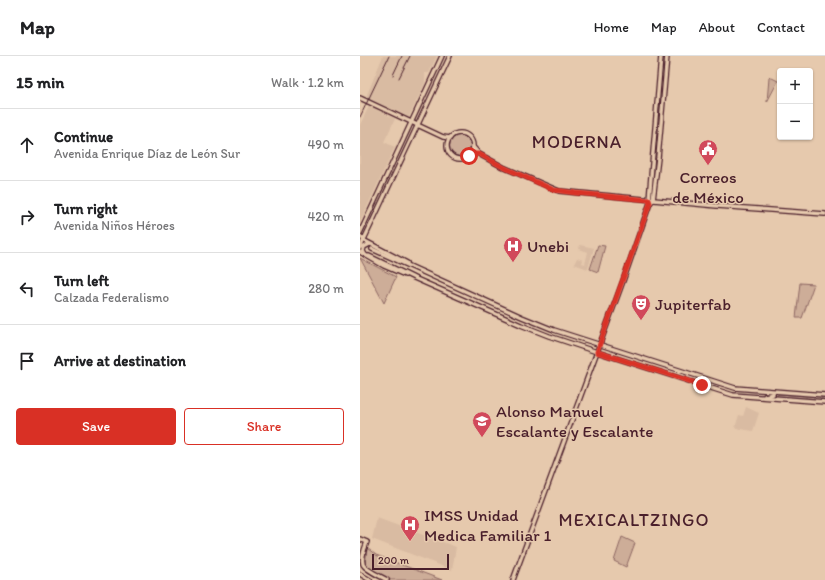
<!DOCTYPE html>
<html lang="en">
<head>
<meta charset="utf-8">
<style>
  body { margin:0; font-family:Itim,sans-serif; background:#f2f2f2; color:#202124 }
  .controls { position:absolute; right:12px; top:12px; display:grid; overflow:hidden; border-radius:4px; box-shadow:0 1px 3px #0004 }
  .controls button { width:36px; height:36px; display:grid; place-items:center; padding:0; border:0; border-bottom:1px solid #e0e0e0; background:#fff; color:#202124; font:20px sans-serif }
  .scale { position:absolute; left:12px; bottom:10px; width:77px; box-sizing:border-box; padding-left:4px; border:2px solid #4a1f2b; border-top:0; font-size:11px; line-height:14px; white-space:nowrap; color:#4a1f2b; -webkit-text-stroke:3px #e6c9ad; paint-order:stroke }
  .stop { position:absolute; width:12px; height:12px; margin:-9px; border:3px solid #d93025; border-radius:50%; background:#fff }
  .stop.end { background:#d93025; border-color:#fff; box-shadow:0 1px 4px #0008 }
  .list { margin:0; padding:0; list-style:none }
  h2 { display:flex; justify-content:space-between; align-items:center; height:52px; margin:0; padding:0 16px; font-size:17px }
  h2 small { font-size:13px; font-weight:400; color:#757577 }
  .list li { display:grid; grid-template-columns:26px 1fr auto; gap:12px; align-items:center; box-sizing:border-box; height:72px; padding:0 16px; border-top:1px solid #e0e0e0 }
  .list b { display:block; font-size:15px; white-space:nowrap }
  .list p { margin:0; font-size:13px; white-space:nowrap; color:#757577 }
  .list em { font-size:13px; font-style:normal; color:#757577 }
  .actions { display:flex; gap:8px; padding:12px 16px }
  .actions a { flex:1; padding:9px 0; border:1px solid #d93025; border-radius:4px; text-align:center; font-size:14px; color:#d93025 }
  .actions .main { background:#d93025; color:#fff }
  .icon { flex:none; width:22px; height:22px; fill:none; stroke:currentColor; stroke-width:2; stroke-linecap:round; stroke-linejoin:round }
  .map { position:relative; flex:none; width:465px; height:524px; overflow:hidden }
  header { display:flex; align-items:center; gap:24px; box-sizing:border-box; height:56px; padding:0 20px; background:#fff; border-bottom:1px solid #e0e0e0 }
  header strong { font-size:19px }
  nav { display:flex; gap:22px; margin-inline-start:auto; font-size:14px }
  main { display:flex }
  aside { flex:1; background:#fff }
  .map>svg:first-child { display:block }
  .built { fill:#d9bba2 }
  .green { fill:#cdad98; stroke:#8c6662 }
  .garden { fill:url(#garden-dots); stroke:#8c6662 }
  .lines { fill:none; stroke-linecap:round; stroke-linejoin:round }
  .primary-tunnel { stroke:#c7a793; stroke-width:3.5; stroke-dasharray:3.5 2; stroke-linecap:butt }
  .secondary-casing { stroke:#4a1f2b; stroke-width:6 }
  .primary-casing { stroke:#4a1f2b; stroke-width:6 }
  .secondary { stroke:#e6c9ad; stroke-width:3.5 }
  .primary { stroke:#e6c9ad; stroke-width:3.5 }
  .rail { stroke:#4a1f2b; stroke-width:1 }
  .route { stroke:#d93025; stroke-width:5 }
  .labels { text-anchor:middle; stroke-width:3; stroke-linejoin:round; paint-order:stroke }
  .poi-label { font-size:17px; fill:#4a1f2b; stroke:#e6c9ad; text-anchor:start }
  .neighbourhood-label { font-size:18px; letter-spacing:1px; fill:#4a1f2b; stroke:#e6c9ad }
</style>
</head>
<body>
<header>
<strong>Map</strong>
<nav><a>Home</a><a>Map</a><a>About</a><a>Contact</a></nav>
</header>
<main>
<aside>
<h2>15 min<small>Walk · 1.2 km</small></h2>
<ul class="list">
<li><svg class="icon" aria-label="ahead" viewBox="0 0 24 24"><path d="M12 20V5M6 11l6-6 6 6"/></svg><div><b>Continue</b><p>Avenida Enrique Díaz de León Sur</p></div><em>490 m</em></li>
<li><svg class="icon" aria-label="right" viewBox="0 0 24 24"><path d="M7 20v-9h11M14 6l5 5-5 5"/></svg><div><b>Turn right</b><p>Avenida Niños Héroes</p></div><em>420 m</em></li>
<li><svg class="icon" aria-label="left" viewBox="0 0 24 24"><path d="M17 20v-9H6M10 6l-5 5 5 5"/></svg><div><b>Turn left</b><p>Calzada Federalismo</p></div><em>280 m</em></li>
<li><svg class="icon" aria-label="arrive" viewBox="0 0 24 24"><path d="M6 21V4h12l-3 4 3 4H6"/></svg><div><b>Arrive at destination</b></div></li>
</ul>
<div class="actions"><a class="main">Save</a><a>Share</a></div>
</aside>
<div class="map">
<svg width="465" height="524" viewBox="0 0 465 524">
  <defs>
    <pattern id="garden-dots" width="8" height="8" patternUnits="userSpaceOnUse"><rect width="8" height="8" fill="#cdad98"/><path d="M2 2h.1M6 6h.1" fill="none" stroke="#a88c7c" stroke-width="1.8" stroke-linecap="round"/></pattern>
  </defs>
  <rect width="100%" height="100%" fill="#e6c9ad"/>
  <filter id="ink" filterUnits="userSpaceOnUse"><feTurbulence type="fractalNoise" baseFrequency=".025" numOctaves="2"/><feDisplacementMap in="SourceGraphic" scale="8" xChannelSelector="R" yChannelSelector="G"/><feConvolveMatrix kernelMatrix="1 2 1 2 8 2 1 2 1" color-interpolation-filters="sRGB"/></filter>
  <g filter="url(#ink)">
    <!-- built -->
    <g class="built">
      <polygon points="23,0 77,0 69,17 65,17 65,27 49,61 6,41"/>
      <polygon points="9,50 35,63 24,86 35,91 0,166 0,69"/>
      <polygon points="220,189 234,192 228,213 214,208 217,202 223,204 222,207 225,208 228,196 219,193"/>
      <polygon points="386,351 399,357 393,375 375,372 379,359 383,360"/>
      <polygon points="17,462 96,491 92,514 12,483"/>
    </g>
    <!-- green -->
    <g class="green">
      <polygon points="410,21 418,25 407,46 409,22"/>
      <circle cx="100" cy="90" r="11"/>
      <polygon points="238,189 245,190 238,216 230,213"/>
      <polygon points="0,202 36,221 24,247"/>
      <polygon points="440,227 454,228 442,262 436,262"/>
      <polygon points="262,481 275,487 266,511 254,505"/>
      <polygon points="7,492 16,499 82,524 30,524 5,509"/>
    </g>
    <!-- garden -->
    <polygon class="garden" points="418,338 465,341 465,344 417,341"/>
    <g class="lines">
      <!-- primary-tunnel -->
      <polyline class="primary-tunnel" points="0,182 12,193"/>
      <defs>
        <g id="secondary">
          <polyline points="0,42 83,81 90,82"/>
          <circle cx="100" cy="90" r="13"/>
          <polyline points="113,91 119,98 143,111 199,135 357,150 465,158"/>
          <polyline points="0,180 5,185 47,207"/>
          <polyline points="0,196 24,210 45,219"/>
          <polyline points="5,199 3,195 4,191 10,188"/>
        </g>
        <g id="primary">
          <polyline points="290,147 289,144 301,0"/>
          <polyline points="0,177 82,0"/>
          <polyline points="0,192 90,0"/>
          <polyline points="12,193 162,261 194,274 375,332 465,339"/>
          <polyline points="9,200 54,222 161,269 189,280 237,296 373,339 465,346"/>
          <polyline points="405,340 413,338"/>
          <path d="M0 483 7 486C5 491 1 502 3 508 4 513 22 521 27 524"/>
          <polyline points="0,518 10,524"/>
          <polyline points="153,524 263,225 290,147 293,144 298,102 307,0"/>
        </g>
      </defs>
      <!-- secondary casing -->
      <use href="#secondary" class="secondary-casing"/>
      <!-- primary casing -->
      <use href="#primary" class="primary-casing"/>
      <!-- secondary -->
      <use href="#secondary" class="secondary"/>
      <!-- primary -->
      <use href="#primary" class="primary"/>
      <!-- rail -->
      <g class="rail">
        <polyline points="33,19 42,0"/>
        <polyline points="39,22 50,0"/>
        <polyline points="0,61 29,0"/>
      </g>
    </g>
  </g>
  <g class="lines" filter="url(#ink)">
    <!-- route -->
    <polyline class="route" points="109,100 114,98 119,98 143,111 194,134 216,137 289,144 290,147 237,296 342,329"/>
  </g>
  <!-- icons -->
  <defs>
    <symbol id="civic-pin" viewBox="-11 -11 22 30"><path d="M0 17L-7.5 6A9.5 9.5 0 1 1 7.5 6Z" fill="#d1495b" stroke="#e6c9ad"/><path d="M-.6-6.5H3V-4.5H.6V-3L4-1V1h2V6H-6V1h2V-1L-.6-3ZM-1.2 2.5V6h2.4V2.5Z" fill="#fff"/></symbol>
    <symbol id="hospital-pin" viewBox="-11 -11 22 30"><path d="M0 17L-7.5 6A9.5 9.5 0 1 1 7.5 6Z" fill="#d1495b" stroke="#e6c9ad"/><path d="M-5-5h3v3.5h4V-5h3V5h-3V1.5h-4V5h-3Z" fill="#fff"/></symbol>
    <symbol id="theatre-pin" viewBox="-11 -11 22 30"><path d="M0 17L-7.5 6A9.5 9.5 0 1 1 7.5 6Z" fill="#d1495b" stroke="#e6c9ad"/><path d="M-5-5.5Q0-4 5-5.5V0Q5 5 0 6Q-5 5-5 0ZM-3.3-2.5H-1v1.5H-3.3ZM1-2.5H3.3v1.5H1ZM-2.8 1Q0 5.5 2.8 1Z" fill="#fff"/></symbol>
    <symbol id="university-pin" viewBox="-11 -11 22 30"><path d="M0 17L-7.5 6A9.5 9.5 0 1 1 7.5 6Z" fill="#d1495b" stroke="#e6c9ad"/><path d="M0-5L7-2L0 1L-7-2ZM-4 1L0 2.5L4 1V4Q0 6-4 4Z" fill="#fff"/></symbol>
  </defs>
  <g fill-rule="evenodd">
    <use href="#civic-pin" x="337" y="82" width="22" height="30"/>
    <use href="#hospital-pin" x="142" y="179" width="22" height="30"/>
    <use href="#theatre-pin" x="270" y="237" width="22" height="30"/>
    <use href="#university-pin" x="111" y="354" width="22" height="30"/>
    <use href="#hospital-pin" x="39" y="458" width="22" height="30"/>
  </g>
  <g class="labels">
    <!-- poi labels -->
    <g class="poi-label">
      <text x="348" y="127" text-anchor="middle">Correos<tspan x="348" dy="20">de México</tspan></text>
      <text x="167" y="196">Unebi</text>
      <text x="295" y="254">Jupiterfab</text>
      <text x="136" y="361">Alonso Manuel<tspan x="136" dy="20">Escalante y Escalante</tspan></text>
      <text x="64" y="465">IMSS Unidad<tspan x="64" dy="20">Medica Familiar 1</tspan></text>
    </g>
    <!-- neighbourhood labels -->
    <g class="neighbourhood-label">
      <text x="217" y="92">MODERNA</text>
      <text x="274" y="470">MEXICALTZINGO</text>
    </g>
  </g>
</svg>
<div class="controls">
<button>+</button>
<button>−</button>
</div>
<div class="scale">200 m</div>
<div class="stop" style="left:109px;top:100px"></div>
<div class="stop end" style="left:342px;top:329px"></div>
</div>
</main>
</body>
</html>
